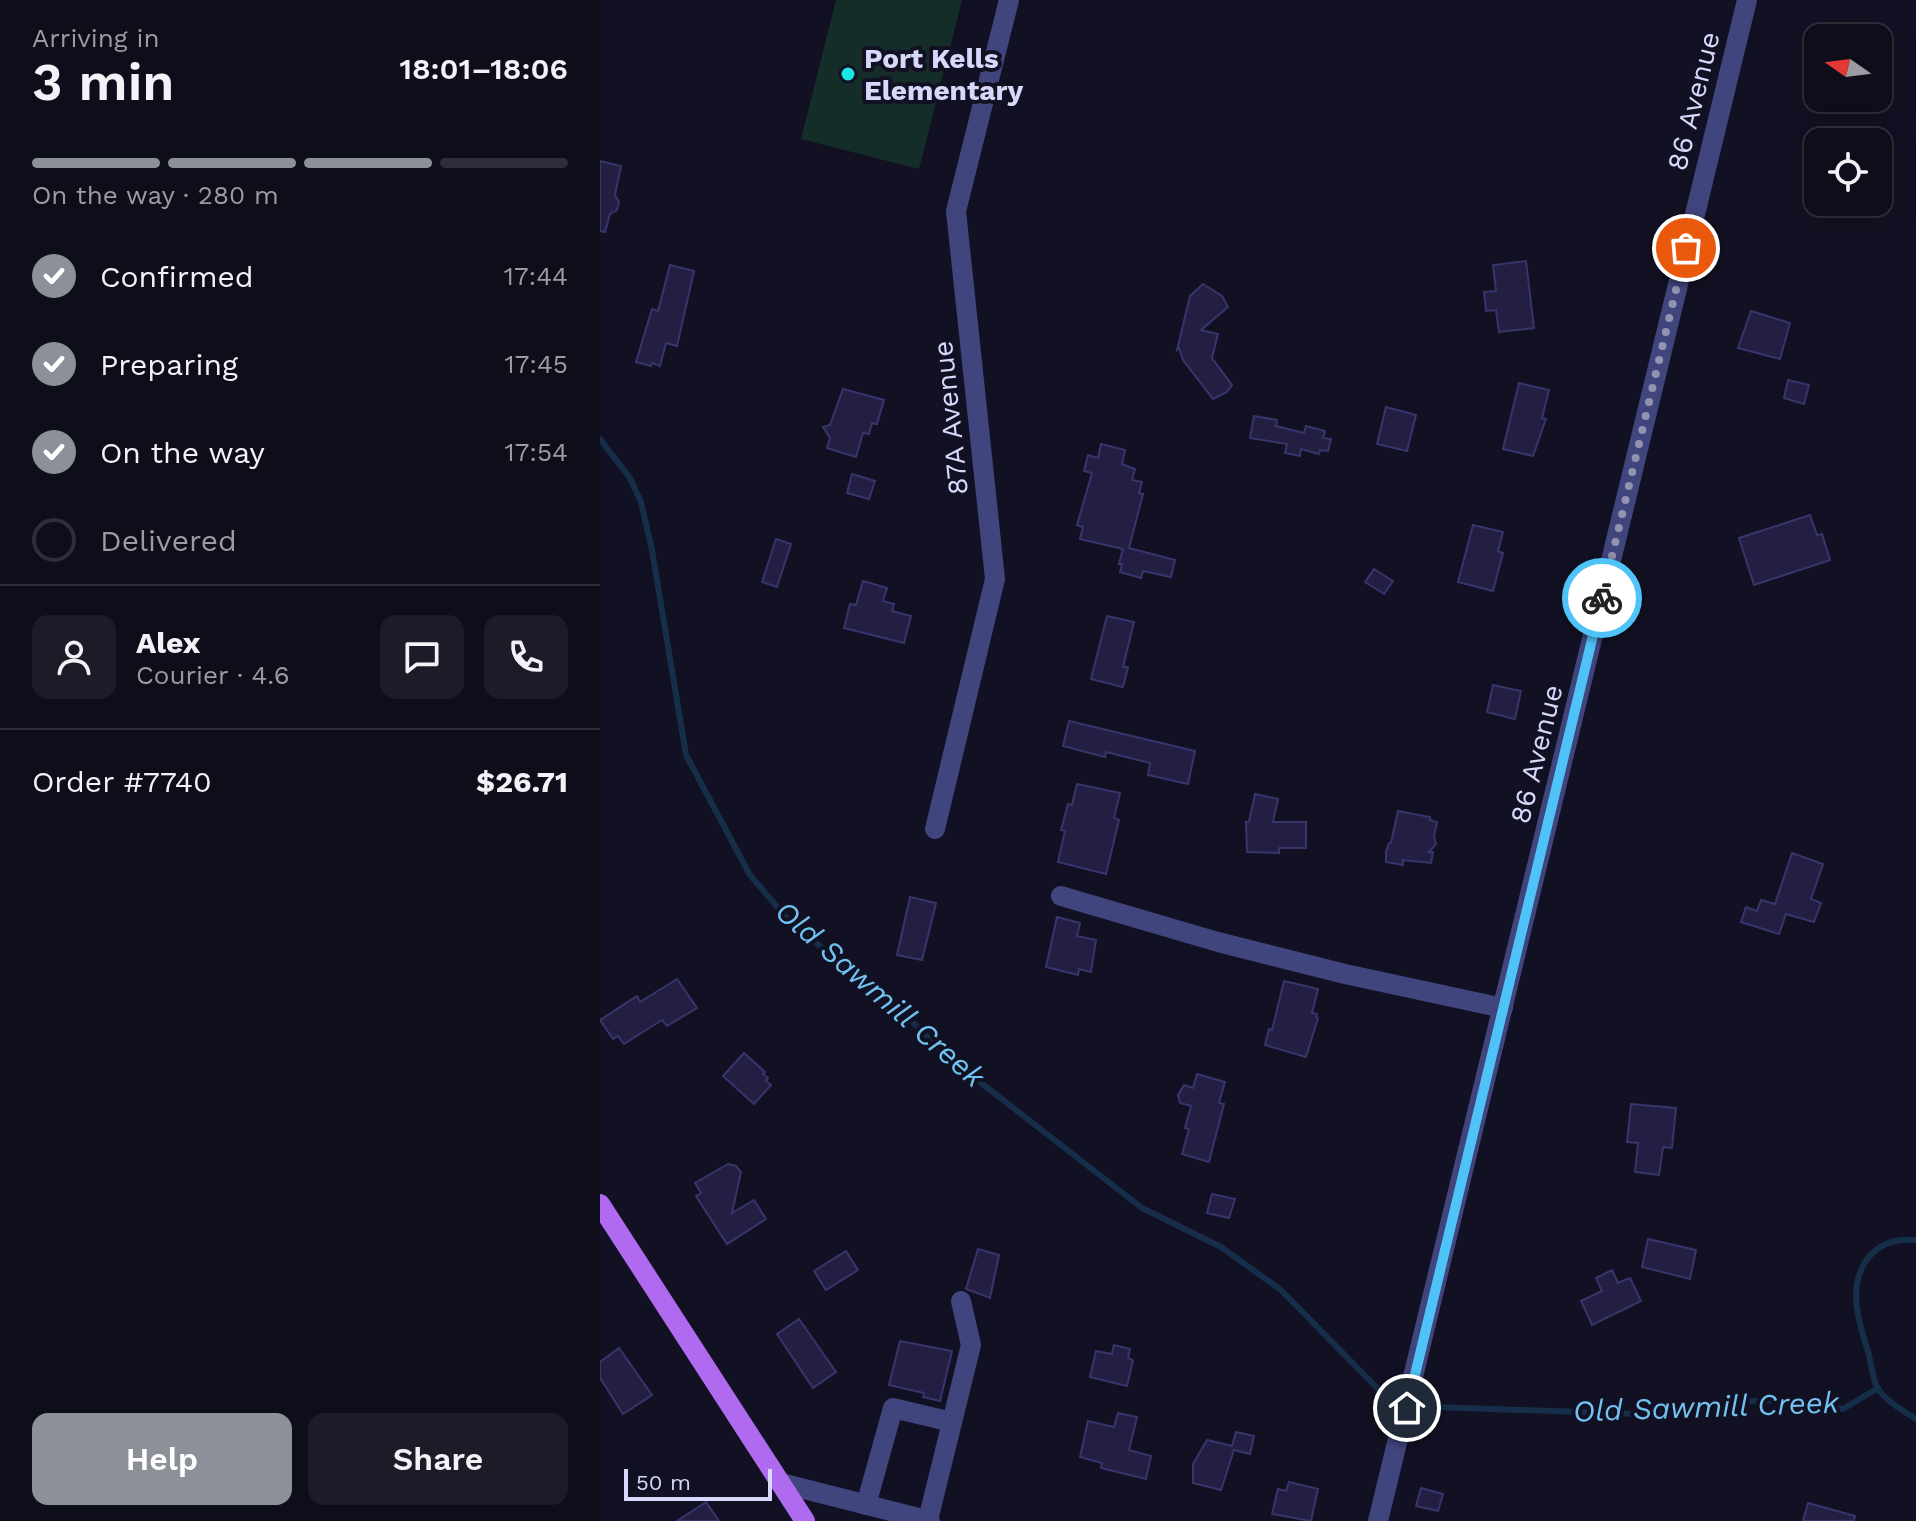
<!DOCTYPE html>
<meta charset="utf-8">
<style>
:root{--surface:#0e0d1a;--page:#1c1b27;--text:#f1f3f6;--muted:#9b9ca2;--line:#2e2d39;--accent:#8c9099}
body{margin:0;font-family:"Work Sans",sans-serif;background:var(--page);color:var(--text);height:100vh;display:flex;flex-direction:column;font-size:30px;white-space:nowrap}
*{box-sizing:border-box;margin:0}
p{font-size:26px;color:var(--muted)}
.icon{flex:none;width:44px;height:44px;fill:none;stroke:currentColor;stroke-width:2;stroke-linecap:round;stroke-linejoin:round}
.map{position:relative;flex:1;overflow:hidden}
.panel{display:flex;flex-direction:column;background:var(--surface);width:600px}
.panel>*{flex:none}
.needle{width:52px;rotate:284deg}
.controls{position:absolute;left:1204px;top:24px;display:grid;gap:16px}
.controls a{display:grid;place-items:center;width:88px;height:88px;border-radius:16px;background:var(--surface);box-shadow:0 8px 32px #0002,0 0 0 2px var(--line);font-size:40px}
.scale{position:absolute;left:24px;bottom:20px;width:148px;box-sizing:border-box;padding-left:8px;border:4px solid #d8d8fb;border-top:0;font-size:22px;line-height:28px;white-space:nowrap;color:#d8d8fb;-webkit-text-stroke:6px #121123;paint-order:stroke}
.pin{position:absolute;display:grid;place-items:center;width:68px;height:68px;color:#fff;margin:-34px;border:4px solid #fff;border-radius:50%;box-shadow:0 2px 8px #0007}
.courier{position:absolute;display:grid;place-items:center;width:80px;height:80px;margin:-40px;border:6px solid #4fc3f7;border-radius:50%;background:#fff;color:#222;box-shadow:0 2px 10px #0007}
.head em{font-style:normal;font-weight:600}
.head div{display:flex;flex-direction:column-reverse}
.head{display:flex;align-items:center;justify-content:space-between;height:136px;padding:0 32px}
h1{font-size:52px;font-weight:600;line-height:60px}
.bar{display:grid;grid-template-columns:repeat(4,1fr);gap:12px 8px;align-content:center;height:96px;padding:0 32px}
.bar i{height:10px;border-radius:6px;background:var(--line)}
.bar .current{background:var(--accent)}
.bar p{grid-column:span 4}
.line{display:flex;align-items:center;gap:20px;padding:0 32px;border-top:2px solid var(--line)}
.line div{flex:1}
.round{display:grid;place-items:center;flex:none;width:84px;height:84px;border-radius:16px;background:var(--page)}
ol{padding:0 32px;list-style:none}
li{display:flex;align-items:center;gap:24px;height:88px}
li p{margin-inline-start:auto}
li .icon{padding:8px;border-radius:50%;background:var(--accent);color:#fff;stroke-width:4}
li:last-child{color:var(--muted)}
li i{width:44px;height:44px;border:4px solid var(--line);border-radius:50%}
.primary-button{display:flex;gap:16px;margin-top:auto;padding:16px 32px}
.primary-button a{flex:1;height:92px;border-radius:16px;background:var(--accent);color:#fff;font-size:32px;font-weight:600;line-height:92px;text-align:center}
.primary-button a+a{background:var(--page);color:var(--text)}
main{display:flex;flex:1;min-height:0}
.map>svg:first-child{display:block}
.green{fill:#152d29}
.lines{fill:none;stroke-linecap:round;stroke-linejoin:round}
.stream{stroke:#162e49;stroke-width:6}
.building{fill:#231f42;stroke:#39346c;stroke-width:2}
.minor{stroke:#41457d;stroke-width:20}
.major{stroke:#b06aef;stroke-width:20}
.done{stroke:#9392af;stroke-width:8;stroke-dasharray:0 14.4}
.route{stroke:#4fc3f7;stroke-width:10}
.poi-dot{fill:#19e6e5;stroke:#121123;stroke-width:3}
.labels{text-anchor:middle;stroke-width:8;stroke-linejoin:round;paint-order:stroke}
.poi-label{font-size:28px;font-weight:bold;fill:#d8d8fb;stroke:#121123;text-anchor:start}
.street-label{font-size:28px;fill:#d8d8fb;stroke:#121123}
.water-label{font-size:30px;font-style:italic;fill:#71c2f0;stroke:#121123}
</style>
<main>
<section class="panel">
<div class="head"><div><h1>3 min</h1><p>Arriving in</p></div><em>18:01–18:06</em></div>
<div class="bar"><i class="current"></i><i class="current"></i><i class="current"></i><i></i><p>On the way · 280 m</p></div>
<ol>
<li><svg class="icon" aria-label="check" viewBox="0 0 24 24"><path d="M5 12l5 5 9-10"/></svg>Confirmed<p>17:44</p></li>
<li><svg class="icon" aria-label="check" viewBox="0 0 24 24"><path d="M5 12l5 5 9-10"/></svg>Preparing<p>17:45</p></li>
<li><svg class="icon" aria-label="check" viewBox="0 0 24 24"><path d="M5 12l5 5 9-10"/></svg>On the way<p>17:54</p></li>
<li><i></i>Delivered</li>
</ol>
<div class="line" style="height:144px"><a class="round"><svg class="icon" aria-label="person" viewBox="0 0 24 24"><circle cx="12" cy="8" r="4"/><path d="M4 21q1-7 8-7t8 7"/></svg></a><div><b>Alex</b><p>Courier · 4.6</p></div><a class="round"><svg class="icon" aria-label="chat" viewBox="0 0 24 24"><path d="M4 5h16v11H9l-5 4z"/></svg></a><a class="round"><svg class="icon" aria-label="phone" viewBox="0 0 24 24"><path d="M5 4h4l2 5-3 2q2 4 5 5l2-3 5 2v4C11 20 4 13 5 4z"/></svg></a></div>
<div class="line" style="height:104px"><div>Order #7740</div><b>$26.71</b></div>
<div class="primary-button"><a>Help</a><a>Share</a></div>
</section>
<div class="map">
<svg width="1316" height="1521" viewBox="0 0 1316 1521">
<rect width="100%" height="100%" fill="#121123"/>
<polygon class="green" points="236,0 362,0 319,169 201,139"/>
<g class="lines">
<g class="stream">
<polyline points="0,439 30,478 41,502 52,550 86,755 150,875 191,923 298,1008 349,1058 542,1208 621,1247 681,1290 782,1393"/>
<path d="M1316,1240C1270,1236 1250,1272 1258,1314C1260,1326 1264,1339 1268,1351C1271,1362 1272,1377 1277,1387C1285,1401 1304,1411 1316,1419"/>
<polyline points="834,1407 1039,1414 1110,1403 1180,1400 1243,1409 1278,1388"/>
</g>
</g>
<g class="building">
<polygon points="0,161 21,166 15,195 19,202 17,210 10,214 5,232 0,231"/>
<polygon points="926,261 934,328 899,332 896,310 886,311 884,292 896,291 893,265"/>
<polygon points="70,265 94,271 77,346 66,343 60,366 52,363 51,366 36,362 52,309 58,311"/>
<polygon points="603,284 622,296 628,307 601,330 618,334 612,358 632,385 627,392 613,399 583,360 579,348 577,350 590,296"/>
<polygon points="1151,311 1190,323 1180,359 1138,348"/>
<polygon points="1188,380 1209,385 1204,404 1184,398"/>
<polygon points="919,383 949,390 942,418 946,419 933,456 903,449"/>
<polygon points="243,389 284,400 277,424 272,423 269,434 263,433 256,457 227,448 230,438 223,427 230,425"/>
<polygon points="786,407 816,415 807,451 777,444"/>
<polygon points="654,416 677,420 676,426 704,433 706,426 725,431 723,438 731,439 728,451 720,450 719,454 701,449 700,456 685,453 687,444 650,438"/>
<polygon points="501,444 525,450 522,464 535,469 532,480 542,482 539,493 543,494 529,548 575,560 571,577 543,571 541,578 520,572 522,564 519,564 523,549 480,539 483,527 477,525 492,473 484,471 488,455 498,458"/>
<polygon points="252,474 275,481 269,499 247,493"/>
<polygon points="1210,515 1217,535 1222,534 1230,560 1154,585 1139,538"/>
<polygon points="873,525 903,532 898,551 903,553 893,591 858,582"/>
<polygon points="176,539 191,544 177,587 162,582"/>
<polygon points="774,569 793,581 784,594 765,582"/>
<polygon points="263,581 287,588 283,601 294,604 292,611 311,616 304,643 244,628 250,604 256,605"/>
<polygon points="507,616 534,622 523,667 528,667 523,687 491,679"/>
<polygon points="893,685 921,691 915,719 887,712"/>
<polygon points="469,721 595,751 588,784 548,775 550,763 506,752 505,757 463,746"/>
<polygon points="477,784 520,793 514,818 519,820 506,874 458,862 465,831 461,830 468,804 472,805"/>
<polygon points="655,794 678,799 673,822 706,822 706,848 679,848 679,853 647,852 646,822 649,822"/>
<polygon points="798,811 830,817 830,820 837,822 834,836 836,844 829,852 833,852 831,863 803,860 803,865 786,862 786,852 789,843 791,843"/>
<polygon points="1192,853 1223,864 1211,899 1221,903 1214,922 1186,914 1179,934 1141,922 1146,907 1157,911 1161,900 1175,904"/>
<polygon points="310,897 336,903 322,960 297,955"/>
<polygon points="457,917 480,923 477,936 496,940 491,972 479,969 478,975 446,967"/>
<polygon points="77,979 97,1008 67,1026 62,1020 24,1044 18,1036 13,1039 0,1020 37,996 40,1002"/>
<polygon points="684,981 718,989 712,1013 717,1014 716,1017 718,1018 706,1057 665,1045 669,1029 672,1030"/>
<polygon points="144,1053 165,1072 163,1074 168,1078 166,1081 171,1085 154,1104 123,1076"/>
<polygon points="597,1074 625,1082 619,1103 624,1104 609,1162 582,1154 589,1129 585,1128 591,1106 580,1103 578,1095 584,1085 593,1088"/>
<polygon points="1031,1104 1076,1108 1072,1148 1063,1147 1059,1175 1035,1172 1038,1143 1027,1142"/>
<polygon points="128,1164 136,1166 141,1172 132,1213 154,1200 166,1219 127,1244 96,1196 101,1193 95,1183"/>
<polygon points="612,1194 635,1199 629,1218 607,1213"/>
<polygon points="1048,1239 1096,1250 1090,1279 1042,1267"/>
<polygon points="378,1249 399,1255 390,1298 366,1289"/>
<polygon points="246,1251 258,1270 226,1290 214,1271"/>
<polygon points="1012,1270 1018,1283 1030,1278 1041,1301 992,1325 981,1301 1002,1291 996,1278"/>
<polygon points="199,1319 236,1372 213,1388 177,1334"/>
<polygon points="300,1341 352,1351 340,1401 323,1397 324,1393 289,1385"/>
<polygon points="514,1345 530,1349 528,1358 533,1360 527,1386 490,1377 496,1351 512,1354"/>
<polygon points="19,1348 52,1395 23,1414 0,1378 0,1362"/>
<polygon points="518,1413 537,1417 529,1450 551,1456 546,1479 501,1468 502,1463 480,1457 488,1421 514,1427"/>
<polygon points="636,1432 654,1436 650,1454 634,1450 621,1490 593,1483 593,1464 607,1440 632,1446"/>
<polygon points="689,1482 718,1489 711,1521 672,1514 678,1489 686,1491"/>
<polygon points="821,1488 843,1494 838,1511 816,1506"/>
<polygon points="106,1502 119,1521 77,1521"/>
<polygon points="1208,1503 1255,1516 1254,1521 1203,1521"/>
</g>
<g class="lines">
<g class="minor">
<polyline points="335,829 395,579 356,211 409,0"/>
<polyline points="461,896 618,942 745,974 903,1008"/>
<polyline points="181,1483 330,1521"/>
<polyline points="266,1505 293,1408 352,1422"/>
<polyline points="328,1520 371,1345 361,1301"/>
<polyline points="778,1521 1147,0"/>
</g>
<polyline class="major" points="0,1204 205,1521"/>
</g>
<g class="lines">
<polyline class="done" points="1002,598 1086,248"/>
<polyline class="route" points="807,1408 1002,598"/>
</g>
<circle class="poi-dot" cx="248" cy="74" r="8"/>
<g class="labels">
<g class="poi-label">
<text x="264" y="68">Port Kells<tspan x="264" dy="32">Elementary</tspan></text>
</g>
<g class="street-label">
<text transform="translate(1093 101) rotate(-76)" y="10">86 Avenue</text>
<text transform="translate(350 418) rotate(-96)" y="10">87A Avenue</text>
<text transform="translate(936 754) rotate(-76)" y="10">86 Avenue</text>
</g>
<g class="water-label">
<text transform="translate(280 994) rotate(41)" y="10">Old Sawmill Creek</text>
<text transform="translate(1106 1407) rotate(-2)" y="10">Old Sawmill Creek</text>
</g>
</g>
</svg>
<div class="controls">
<a><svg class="needle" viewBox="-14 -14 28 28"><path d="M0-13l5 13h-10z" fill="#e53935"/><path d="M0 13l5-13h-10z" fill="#9b9ca2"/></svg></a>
<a><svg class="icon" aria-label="locate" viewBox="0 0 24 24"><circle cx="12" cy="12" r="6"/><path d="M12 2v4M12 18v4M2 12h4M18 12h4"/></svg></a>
</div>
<div class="scale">50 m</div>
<div class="pin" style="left:1086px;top:248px;background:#ea580c"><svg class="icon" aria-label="bag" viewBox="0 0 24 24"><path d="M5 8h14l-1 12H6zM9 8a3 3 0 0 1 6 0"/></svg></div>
<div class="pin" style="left:807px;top:1408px;background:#1f2937"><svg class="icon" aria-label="home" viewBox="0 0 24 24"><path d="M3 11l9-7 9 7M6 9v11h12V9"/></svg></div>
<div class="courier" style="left:1002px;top:598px"><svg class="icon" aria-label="bike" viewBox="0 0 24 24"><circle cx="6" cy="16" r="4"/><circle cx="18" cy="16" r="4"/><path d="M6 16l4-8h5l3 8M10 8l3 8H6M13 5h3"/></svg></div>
</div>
</main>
